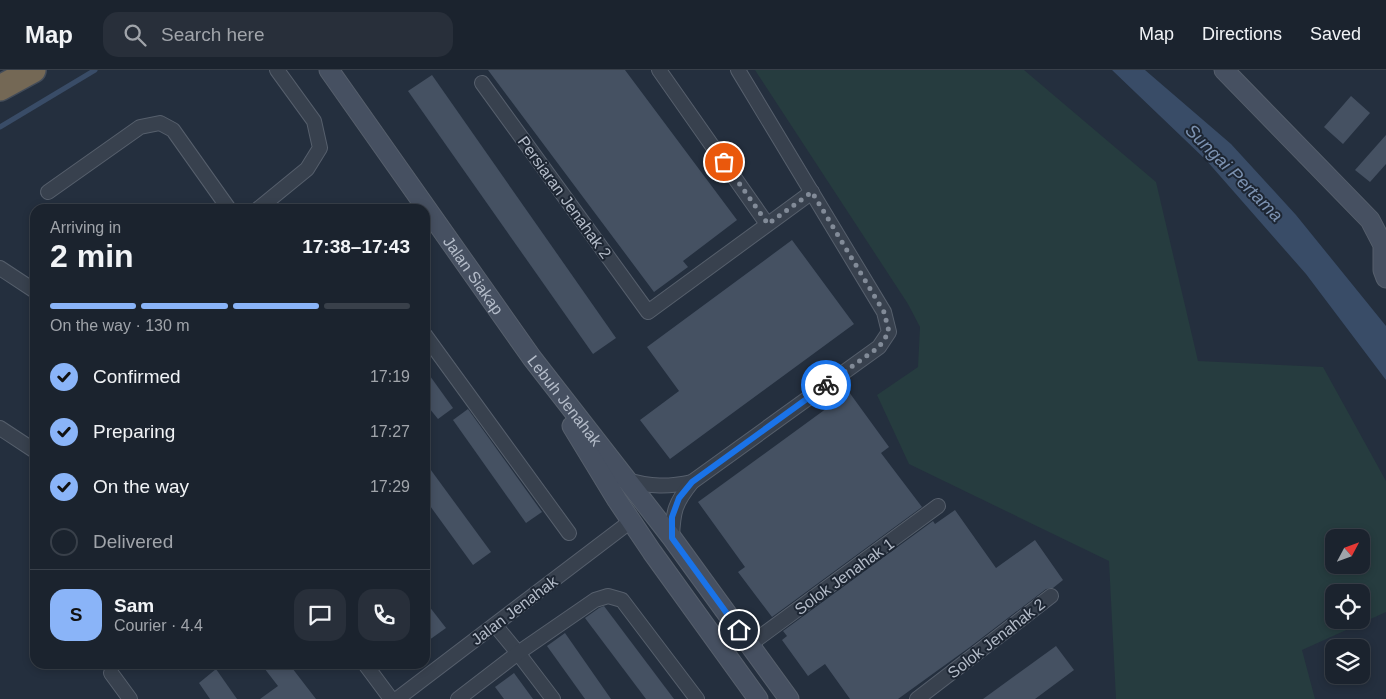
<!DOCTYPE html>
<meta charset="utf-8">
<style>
:root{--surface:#1b232e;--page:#282f3a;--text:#f1f3f6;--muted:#a0a4aa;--line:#39404a;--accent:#8ab4f8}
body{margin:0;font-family:Arial,sans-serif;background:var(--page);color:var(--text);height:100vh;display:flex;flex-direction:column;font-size:19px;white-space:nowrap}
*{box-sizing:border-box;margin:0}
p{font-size:16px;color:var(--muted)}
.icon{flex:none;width:28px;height:28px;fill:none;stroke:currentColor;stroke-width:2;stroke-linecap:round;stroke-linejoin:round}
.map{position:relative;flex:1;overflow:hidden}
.sheet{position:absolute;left:30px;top:134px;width:400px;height:465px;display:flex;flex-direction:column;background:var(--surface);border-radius:15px;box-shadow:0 2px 8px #0003,0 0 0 1px var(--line)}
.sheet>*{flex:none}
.needle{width:32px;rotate:49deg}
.controls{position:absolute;left:1325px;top:459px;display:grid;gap:10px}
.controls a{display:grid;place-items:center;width:45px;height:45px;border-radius:10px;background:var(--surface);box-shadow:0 2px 8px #0003,0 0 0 1px var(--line);font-size:25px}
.pin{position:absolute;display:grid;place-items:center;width:42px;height:42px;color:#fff;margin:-21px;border:2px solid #fff;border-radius:50%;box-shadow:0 1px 5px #0007}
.courier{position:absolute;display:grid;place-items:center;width:50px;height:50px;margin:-25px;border:4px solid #1a73e8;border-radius:50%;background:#fff;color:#222;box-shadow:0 1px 6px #0007}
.head em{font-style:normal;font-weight:700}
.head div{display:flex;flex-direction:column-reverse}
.head{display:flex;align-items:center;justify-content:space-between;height:85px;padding:0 20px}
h1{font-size:32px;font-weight:700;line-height:38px}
.bar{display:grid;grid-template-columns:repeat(4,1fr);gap:8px 5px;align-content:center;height:60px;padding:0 20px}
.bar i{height:6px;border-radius:4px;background:var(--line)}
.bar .on{background:var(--accent)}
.bar p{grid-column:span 4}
.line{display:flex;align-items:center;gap:12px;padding:0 20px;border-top:1px solid var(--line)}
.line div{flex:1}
.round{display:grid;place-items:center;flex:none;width:52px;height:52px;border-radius:15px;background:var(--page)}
ol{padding:0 20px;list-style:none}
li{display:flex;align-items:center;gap:15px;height:55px}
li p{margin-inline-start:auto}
li .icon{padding:5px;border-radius:50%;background:var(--accent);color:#111;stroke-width:4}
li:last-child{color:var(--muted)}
li i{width:28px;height:28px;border:2px solid var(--line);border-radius:50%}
header{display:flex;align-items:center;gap:30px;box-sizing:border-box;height:70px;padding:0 25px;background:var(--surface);border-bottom:1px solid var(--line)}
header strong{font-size:24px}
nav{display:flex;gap:28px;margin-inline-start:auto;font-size:18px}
.search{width:350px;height:45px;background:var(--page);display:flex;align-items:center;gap:12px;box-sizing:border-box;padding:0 18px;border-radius:15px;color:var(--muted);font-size:19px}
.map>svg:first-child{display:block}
.green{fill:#263c3f;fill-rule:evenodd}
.water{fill:#394c67}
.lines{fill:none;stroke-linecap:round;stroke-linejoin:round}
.stream{stroke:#394c67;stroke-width:5}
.building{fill:#455162}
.street-casing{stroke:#565f6c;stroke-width:16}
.secondary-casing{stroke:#565f6c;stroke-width:21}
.highway-casing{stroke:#434c59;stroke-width:28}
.street{stroke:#38414e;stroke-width:14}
.secondary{stroke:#465061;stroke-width:19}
.highway{stroke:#746855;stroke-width:25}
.done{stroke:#828b98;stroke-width:5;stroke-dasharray:0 9}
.route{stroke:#1a73e8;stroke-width:6}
.labels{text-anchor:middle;stroke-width:4;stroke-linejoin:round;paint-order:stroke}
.street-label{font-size:16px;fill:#b4bcc9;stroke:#1d2633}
.water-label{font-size:18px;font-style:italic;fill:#7c92b1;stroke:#1d2633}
</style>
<header>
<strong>Map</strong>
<div class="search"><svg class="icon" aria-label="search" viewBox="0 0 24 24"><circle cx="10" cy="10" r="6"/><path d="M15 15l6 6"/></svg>Search here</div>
<nav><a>Map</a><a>Directions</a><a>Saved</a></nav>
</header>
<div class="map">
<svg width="1386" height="629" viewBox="0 0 1386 629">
<rect width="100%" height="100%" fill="#242f3e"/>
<path class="green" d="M755,0H1024L1156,112L1198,291L1323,297L1386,411V542L1302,580L1315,629H1116L1109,491L909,394L877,325L918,297L920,257L908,234ZM1334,468H1361V495H1334ZM1334,522H1361V550H1334Z"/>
<polygon class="water" points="1112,0 1145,0 1231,74 1296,145 1386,256 1386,310 1306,204 1206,90"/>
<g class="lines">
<polyline class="stream" points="0,57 95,0"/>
</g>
<g class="building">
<polygon points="488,0 625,0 737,150 683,191 688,197 654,222"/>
<polygon points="432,5 616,268 593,284 408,21"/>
<polygon points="1351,26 1370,43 1343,74 1324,57"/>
<polygon points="1386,65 1386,94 1370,112 1355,100"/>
<polygon points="792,170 854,254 670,389 640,350 679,321 647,277"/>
<polygon points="425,299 453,338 438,349 425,333"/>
<polygon points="849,322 889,377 881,383 922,437 772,547 738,502 745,497 698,432"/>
<polygon points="468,339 542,442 526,453 453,350"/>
<polygon points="425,392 491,482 473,495 425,429"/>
<polygon points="955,440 996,498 1035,470 1063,510 1053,518 1046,519 970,577 898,629 850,629 825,594 808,606 782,570 787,566 783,561 933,451 935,454"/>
<polygon points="425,531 446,558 425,573"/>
<polygon points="604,536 674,629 646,629 585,548 599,538"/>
<polygon points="565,563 611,629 585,629 547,576"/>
<polygon points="1056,576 1074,600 1035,629 983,629"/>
<polygon points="261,594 289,594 316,629 260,629 278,616"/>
<polygon points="216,599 237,629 210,629 199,613"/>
<polygon points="514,603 533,629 504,629 495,617"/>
</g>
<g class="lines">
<g class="street-casing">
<g id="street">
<polyline points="659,0 767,154"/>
<polyline points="482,13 648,242 812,122"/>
<polyline points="48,122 140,57 160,53 173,60 229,139"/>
<polyline points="258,139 307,99 320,78 314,51 277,0"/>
<polyline points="0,198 35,221"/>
<polyline points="425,265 569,463"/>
<polyline points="0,358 35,381"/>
<path d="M627,410C650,417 669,417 692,412"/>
<path d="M672,468C673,441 675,433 692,412L879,277L889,262L884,242L738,0"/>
<polyline points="495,555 518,583 553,629"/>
<polyline points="749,575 938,436"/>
<polyline points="365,594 391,629"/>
<polyline points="111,603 130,629"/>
<polyline points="397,629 631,451"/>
<polyline points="458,629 518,583 595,530 608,526 622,530 697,629"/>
<polyline points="917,629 1051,526"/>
</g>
</g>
<g class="secondary-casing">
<g id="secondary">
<path id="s1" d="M329,0L532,288L672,468L789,629"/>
<polyline points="1224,0 1370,150 1383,175 1383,200 1386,208"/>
<polyline points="572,356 617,430 652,482 758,629"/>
</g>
</g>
<g class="highway-casing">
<polyline id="highway" points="0,18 33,0"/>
</g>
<use href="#street" class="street"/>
<use href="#secondary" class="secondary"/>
<use href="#highway" class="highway"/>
</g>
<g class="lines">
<polyline class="done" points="724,92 768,154 812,122 884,242 889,262 879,277 826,315"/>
<polyline class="route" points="739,560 672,468 672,447 679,428 692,412 826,315"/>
</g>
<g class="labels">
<g class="street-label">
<text transform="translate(565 127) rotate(54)" y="6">Persiaran Jenahak 2</text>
<text dy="6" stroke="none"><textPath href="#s1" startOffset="251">Jalan Siakap</textPath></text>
<text dy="6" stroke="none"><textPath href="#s1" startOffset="406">Lebuh Jenahak</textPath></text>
<text transform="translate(844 506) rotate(-36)" y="6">Solok Jenahak 1</text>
<text transform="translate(514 540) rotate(-37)" y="6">Jalan Jenahak</text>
<text transform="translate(996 568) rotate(-38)" y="6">Solok Jenahak 2</text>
</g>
<g class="water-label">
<text transform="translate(1234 103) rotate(45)" y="6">Sungai Pertama</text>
</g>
</g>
</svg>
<div class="controls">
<a><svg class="needle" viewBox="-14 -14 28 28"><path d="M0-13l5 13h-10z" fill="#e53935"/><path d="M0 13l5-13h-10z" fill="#a0a4aa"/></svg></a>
<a><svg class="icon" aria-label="locate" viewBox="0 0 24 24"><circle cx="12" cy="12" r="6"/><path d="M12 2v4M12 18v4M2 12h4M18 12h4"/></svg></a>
<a><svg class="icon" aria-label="layers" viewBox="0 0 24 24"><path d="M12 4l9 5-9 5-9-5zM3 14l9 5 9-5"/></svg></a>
</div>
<div class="pin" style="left:724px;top:92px;background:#ea580c"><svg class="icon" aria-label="bag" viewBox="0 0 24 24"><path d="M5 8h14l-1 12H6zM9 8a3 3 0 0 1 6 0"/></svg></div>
<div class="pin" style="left:739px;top:560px;background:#1f2937"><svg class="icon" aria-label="home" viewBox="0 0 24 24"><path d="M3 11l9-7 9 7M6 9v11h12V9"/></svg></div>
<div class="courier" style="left:826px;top:315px"><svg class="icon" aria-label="bike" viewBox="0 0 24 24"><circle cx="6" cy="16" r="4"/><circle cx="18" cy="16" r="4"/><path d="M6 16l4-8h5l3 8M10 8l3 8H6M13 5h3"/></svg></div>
<section class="sheet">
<div class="head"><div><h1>2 min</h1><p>Arriving in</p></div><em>17:38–17:43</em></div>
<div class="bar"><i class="on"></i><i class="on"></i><i class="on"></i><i></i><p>On the way · 130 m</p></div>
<ol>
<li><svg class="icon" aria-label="check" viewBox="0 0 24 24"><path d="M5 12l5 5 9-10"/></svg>Confirmed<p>17:19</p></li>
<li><svg class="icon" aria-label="check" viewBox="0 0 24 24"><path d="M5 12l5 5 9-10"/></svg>Preparing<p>17:27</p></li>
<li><svg class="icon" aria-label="check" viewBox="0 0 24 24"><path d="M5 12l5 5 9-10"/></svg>On the way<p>17:29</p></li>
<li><i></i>Delivered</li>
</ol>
<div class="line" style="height:90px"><b class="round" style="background:var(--accent);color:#111">S</b><div><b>Sam</b><p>Courier · 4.4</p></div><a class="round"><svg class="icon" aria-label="chat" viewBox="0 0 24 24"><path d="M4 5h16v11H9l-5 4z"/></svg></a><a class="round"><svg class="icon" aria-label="phone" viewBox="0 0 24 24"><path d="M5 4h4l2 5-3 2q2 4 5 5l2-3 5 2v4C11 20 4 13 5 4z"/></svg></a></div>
</section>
</div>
